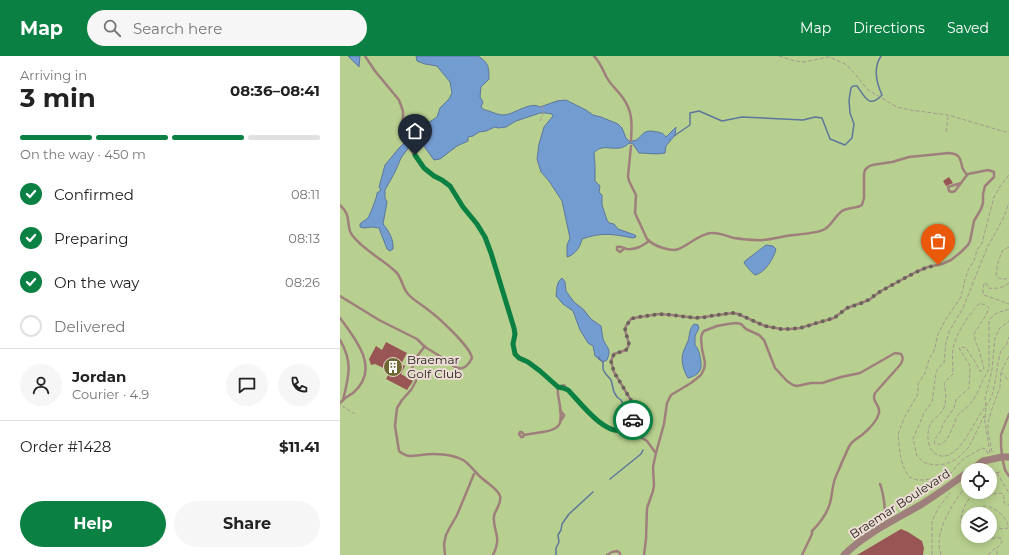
<!DOCTYPE html>
<meta charset="utf-8">
<style>
:root{--surface:#fff;--page:#f6f6f6;--text:#222;--muted:#767676;--line:#e0e0e0;--accent:#0b8043}
body{margin:0;font-family:Montserrat,sans-serif;background:var(--page);color:var(--text);height:100vh;display:flex;flex-direction:column;font-size:15px;white-space:nowrap}
*{box-sizing:border-box;margin:0}
p{font-size:13px;color:var(--muted)}
.icon{flex:none;width:22px;height:22px;fill:none;stroke:currentColor;stroke-width:2;stroke-linecap:round;stroke-linejoin:round}
.map{position:relative;flex:1;overflow:hidden}
.drawer{display:flex;flex-direction:column;background:var(--surface);width:340px}
.drawer>*{flex:none}
.controls{position:absolute;left:621px;top:407px;display:grid;gap:8px}
.controls a{display:grid;place-items:center;width:36px;height:36px;border-radius:50%;background:var(--surface);box-shadow:0 2px 10px #0003;font-size:20px}
.pin{position:absolute;display:grid;place-items:center;width:34px;height:34px;color:#fff;margin:-41px -17px;border-radius:50% 50% 50% 0;rotate:-45deg;box-shadow:0 0 4px #0007}
.pin .icon{rotate:45deg}
.courier{position:absolute;display:grid;place-items:center;width:40px;height:40px;margin:-20px;border:3px solid #0b8043;border-radius:50%;background:#fff;color:#222;box-shadow:0 1px 5px #0007}
.summary em{font-style:normal;font-weight:700}
.summary div{display:flex;flex-direction:column-reverse}
.summary{display:flex;align-items:center;justify-content:space-between;height:68px;padding:0 20px}
h1{font-size:26px;font-weight:700;line-height:30px}
.bar{display:grid;grid-template-columns:repeat(4,1fr);gap:6px 4px;align-content:center;height:48px;padding:0 20px}
.bar i{height:5px;border-radius:3px;background:var(--line)}
.bar .active{background:var(--accent)}
.bar p{grid-column:span 4}
.line{display:flex;align-items:center;gap:10px;padding:0 20px;border-top:1px solid var(--line)}
.line div{flex:1}
.round{display:grid;place-items:center;flex:none;width:42px;height:42px;border-radius:21px;background:var(--page)}
ol{padding:0 20px;list-style:none}
li{display:flex;align-items:center;gap:12px;height:44px}
li p{margin-inline-start:auto}
li .icon{padding:4px;border-radius:50%;background:var(--accent);color:#fff;stroke-width:4}
li:last-child{color:var(--muted)}
li i{width:22px;height:22px;border:2px solid var(--line);border-radius:50%}
.cta{display:flex;gap:8px;margin-top:auto;padding:8px 20px}
.cta a{flex:1;height:46px;border-radius:24px;background:var(--accent);color:#fff;font-size:16px;font-weight:700;line-height:46px;text-align:center}
.cta a+a{background:var(--page);color:var(--text)}
header{display:flex;align-items:center;gap:24px;box-sizing:border-box;height:56px;padding:0 20px;background:var(--accent);color:#fff}
header strong{font-size:19px}
nav{display:flex;gap:22px;margin-inline-start:auto;font-size:14px}
.search{width:280px;height:36px;background:var(--page);display:flex;align-items:center;gap:10px;box-sizing:border-box;padding:0 14px;border-radius:22px;color:var(--muted);font-size:15px}
main{display:flex;flex:1;min-height:0}
.map>svg:first-child{display:block}
.green{fill:#b8d08f;fill-rule:evenodd}
.water{fill:#739cd1;stroke:#5c779b}
.lines{fill:none;stroke-linecap:round;stroke-linejoin:round}
.stream{stroke:#5c779b;stroke-width:1.5}
.building{fill:#995554}
.path{stroke:#a49891;stroke-width:1;stroke-dasharray:4 2;stroke-linecap:butt}
.service{stroke:#9f7f7b;stroke-width:2.5}
.tertiary{stroke:#9f7f7b;stroke-width:7}
.done{stroke:#6b625d;stroke-width:4;stroke-dasharray:0 7.2}
.route{stroke:#0b8043;stroke-width:5}
.labels{text-anchor:middle;stroke-width:4;stroke-linejoin:round;paint-order:stroke}
.poi-label{font-size:12px;fill:#26201d;stroke:#ecddd4;text-anchor:start}
.street-label{font-size:12px;fill:#26201d;stroke:#ecddd4}
</style>
<header>
<strong>Map</strong>
<div class="search"><svg class="icon" aria-label="search" viewBox="0 0 24 24"><circle cx="10" cy="10" r="6"/><path d="M15 15l6 6"/></svg>Search here</div>
<nav><a>Map</a><a>Directions</a><a>Saved</a></nav>
</header>
<main>
<section class="drawer">
<div class="summary"><div><h1>3 min</h1><p>Arriving in</p></div><em>08:36–08:41</em></div>
<div class="bar"><i class="active"></i><i class="active"></i><i class="active"></i><i></i><p>On the way · 450 m</p></div>
<ol>
<li><svg class="icon" aria-label="check" viewBox="0 0 24 24"><path d="M5 12l5 5 9-10"/></svg>Confirmed<p>08:11</p></li>
<li><svg class="icon" aria-label="check" viewBox="0 0 24 24"><path d="M5 12l5 5 9-10"/></svg>Preparing<p>08:13</p></li>
<li><svg class="icon" aria-label="check" viewBox="0 0 24 24"><path d="M5 12l5 5 9-10"/></svg>On the way<p>08:26</p></li>
<li><i></i>Delivered</li>
</ol>
<div class="line" style="height:72px"><a class="round"><svg class="icon" aria-label="person" viewBox="0 0 24 24"><circle cx="12" cy="8" r="4"/><path d="M4 21q1-7 8-7t8 7"/></svg></a><div><b>Jordan</b><p>Courier · 4.9</p></div><a class="round"><svg class="icon" aria-label="chat" viewBox="0 0 24 24"><path d="M4 5h16v11H9l-5 4z"/></svg></a><a class="round"><svg class="icon" aria-label="phone" viewBox="0 0 24 24"><path d="M5 4h4l2 5-3 2q2 4 5 5l2-3 5 2v4C11 20 4 13 5 4z"/></svg></a></div>
<div class="line" style="height:52px"><div>Order #1428</div><b>$11.41</b></div>
<div class="cta"><a>Help</a><a>Share</a></div>
</section>
<div class="map">
<svg width="669" height="499" viewBox="0 0 669 499">
<rect width="100%" height="100%" fill="#ecddd4"/>
<path class="green" d="M0,0H669V499H0ZM628,414H650V436H628ZM628,458H650V480H628Z"/>
<g class="water">
<polygon points="8,0 20,0 19,11"/>
<path d="M76,0H138C149,7 149,11 149,23L141,31L140,41L143,46L141,51C144,54 145,54 149,55C154,57 159,59 164,59C175,58 190,45 200,51L217,45L226,44L246,54L253,59L261,61L278,68L282,72L286,82L289,85C301,87 300,74 311,75C312,75 317,76 318,76C322,77 323,77 326,81L336,71L335,79L326,90L325,97C316,99 308,97 299,97L293,88L289,87C278,99 263,85 254,97L255,108V125L260,130L259,136L262,139V149L267,164L269,167L274,168L278,173L295,179L296,181L293,182C272,178 262,176 242,183C241,190 235,199 227,201V189L230,182L222,145L209,125L201,116L197,103L199,88L204,71L213,60L212,58L206,57H200L176,65L166,71L158,72L155,71L146,75L139,76L133,80L128,81V85L117,90L100,103L94,104L78,82L72,87L61,102L55,116L45,134V142L47,146L43,168C49,175 54,184 53,193L50,195L47,193L39,172L32,171L24,172L20,171V168C22,166 25,164 28,162C30,158 37,142 37,137L41,134L39,131L45,109L59,92L65,86L78,77L85,69L97,61L100,52L109,43L112,37L110,26L97,10L85,8L77,5Z"/>
<path d="M426,189L433,190L436,193C434,202 425,217 415,219C411,216 408,212 404,207L405,205Z"/>
<path d="M222,222L225,226L226,235L234,246L243,253L251,263L261,270C262,274 262,279 263,283C267,293 272,292 267,304L263,306L255,300L253,290L248,287L240,274L233,255L223,248L216,240C217,233 216,227 222,222Z"/>
<path d="M354,268L358,269L359,272L355,280V289C358,292 359,296 360,300C361,307 363,313 357,318C354,320 352,321 348,322C343,314 340,303 344,294C345,291 347,288 348,285C350,278 349,273 354,268Z"/>
</g>
<g class="lines">
<g class="stream">
<path d="M334,80L350,69V57L359,55L382,65L402,61L463,64L475,61L482,62L490,83L505,89L512,82L514,68L510,57L509,44L511,32L513,30H517C525,41 529,53 542,39C536,26 533,12 541,0"/>
<polyline points="259,301 259,303 263,306 263,313 265,317 271,324 274,336 277,341 281,344 283,348"/>
<polyline points="270,423 301,398 303,394"/>
<polyline points="216,499 216,492 219,486 218,479 221,474 222,468 229,458 253,436"/>
</g>
</g>
<g class="building">
<polygon points="609,121 613,127 606,130 603,125"/>
<polygon points="46,286 67,297 61,308 65,310 61,318 73,325 67,334 46,323 50,315 35,308 31,309 29,303 36,290 42,294"/>
<polygon points="561,473 568,476 582,485 584,492 583,499 517,499"/>
</g>
<g class="lines">
<g class="path">
<polyline points="439,0 455,5 464,6 488,1 496,4 505,8 511,13 528,34 557,51 570,54 608,59 669,77"/>
<polyline points="200,65 203,58 202,47"/>
<polyline points="606,76 608,61"/>
<path d="M669,191L663,194L658,206L656,220C660,223 664,225 669,221"/>
<path d="M669,227C663,232 656,233 648,232L647,228L644,227L643,237L644,239L669,248"/>
<path d="M669,253C659,257 653,256 649,266V313C647,317 645,320 643,324C639,332 636,342 629,349C626,353 621,355 618,359C613,367 612,378 605,385C602,389 598,389 594,387L595,383L601,375L603,368L614,352L616,344L629,332L630,312L629,308L619,292L621,291L626,292L634,304L640,315H642L644,312L639,294L635,284L634,278L646,259L649,252L647,250L640,247C629,258 616,277 613,292C612,300 613,310 613,318L604,327C606,335 607,346 603,354C600,359 594,362 591,367C587,373 587,385 590,391C592,396 594,397 598,399C616,407 632,371 639,360C644,352 649,348 652,339C656,326 657,308 661,294L666,290L669,281"/>
<polyline points="661,316 669,325"/>
<polyline points="2,350 15,358"/>
<polyline points="645,362 646,351 645,342 652,314 655,282 659,273 669,265"/>
<polyline points="652,396 648,375 648,367 652,353 660,331 661,316 669,300"/>
<polyline points="650,397 644,360 629,391 617,403 606,408 595,409 585,407 577,400 573,383 584,357 592,346 596,317 598,312 604,307 606,286 609,276 614,267 623,252 647,192 663,163 669,147"/>
<polyline points="648,398 646,393 642,392 622,404 611,417 602,421 584,424 577,424 569,421 563,410 560,398 558,379 564,362 578,338 578,328 584,319 587,311 589,303 594,295 598,278 606,263 621,241 625,224 628,214 634,205 637,194 642,187 654,141 661,129 669,119"/>
<polyline points="657,417 669,437"/>
<polyline points="650,418 660,416"/>
<path d="M634,458C636,455 637,452 640,451C650,446 669,461 668,472L662,473L650,469"/>
<path d="M628,466L624,468L621,467C620,457 628,438 639,436C643,436 648,438 652,438C656,438 659,436 664,438C664,443 662,449 669,449"/>
<path d="M640,480C646,485 653,481 661,482L662,486L657,492V499"/>
<polyline points="592,499 592,465 599,451 610,437"/>
<path d="M601,499C600,495 599,491 599,487C599,468 616,442 628,428"/>
<polyline points="648,499 654,493 657,492"/>
</g>
<g class="service">
<path d="M25,0L35,15L59,44L63,55V61L61,76L64,83L80,108L89,116L110,130L123,151L137,169L145,181L151,197L174,272C175,281 171,290 175,298C178,303 184,304 188,306C198,311 210,324 218,331C217,338 219,343 220,350C222,367 222,373 203,376C196,377 190,378 184,379L182,376H180L179,378L181,381H183L184,379"/>
<path d="M254,0C260,6 263,14 267,22C271,29 278,35 283,42C293,56 292,68 291,85"/>
<path d="M291,90L288,120L289,125L296,139L295,157L307,183C311,187 316,190 323,192C326,193 331,194 335,194C346,192 358,178 371,177C379,176 386,180 394,182C401,183 409,184 416,184C426,185 436,182 446,180C456,178 477,178 485,173C492,169 495,160 502,155C508,151 516,153 522,149L524,142V118L525,114L528,111L532,109L552,106L569,101L609,97C619,98 620,101 622,110C622,113 625,116 627,119"/>
<path d="M0,149C13,161 5,169 12,179C24,195 43,203 56,216C62,222 62,231 68,238C73,244 81,248 87,253C98,261 130,290 132,302C123,320 114,311 103,302"/>
<path d="M285,192L280,196L277,194V191C281,190 283,192 287,193C296,194 302,190 309,185"/>
<polyline points="0,240 39,264 77,283 85,291 103,302 110,303 110,307"/>
<path d="M0,262C16,284 41,313 13,337C10,339 6,341 3,344"/>
<path d="M0,284C13,306 9,320 3,344L0,347"/>
<path d="M85,290L75,303L72,313L76,325L71,334L62,344L57,352L55,370L59,395C68,402 71,400 81,399C94,397 112,398 123,404C131,409 136,418 143,423C147,427 159,434 160,440C162,447 155,454 154,460C153,468 156,474 157,481C158,487 156,493 153,499"/>
<polyline points="228,334 223,331 218,331 224,329 228,334 257,365 271,373 279,375 284,374 302,382 307,385 315,396"/>
<polyline points="220,355 224,359 224,360 221,364"/>
<polyline points="669,358 661,379 661,389 662,401 665,414 669,420"/>
<polyline points="284,374 294,363 296,355 292,346 274,316 271,305 274,298 286,294 288,291 289,288 285,274 286,270 291,263 294,262 319,258 332,259 356,262 393,257 398,258 425,270 441,273 451,273 460,272 494,262 507,252 529,244 541,235 576,216 588,211 602,208 611,204 621,196 628,189 630,185 634,165 641,153 643,147 643,138 645,130 654,121 654,116 648,114 628,118 627,119 615,135 612,136 609,135 608,131 621,127"/>
<path d="M540,428C545,440 544,454 547,467"/>
<polyline points="105,499 104,488 106,479 109,473 117,459 134,418"/>
<polyline points="267,499 272,496 277,495 280,497 280,499"/>
<path d="M304,499L306,483L307,452L313,435L314,429L313,411L316,397L324,368L327,347L331,339L351,327L361,319L364,313L365,307L362,293L361,282L362,278L364,275L377,270L388,268L396,267L401,268L406,273L419,279L424,284L435,312L447,325L453,329L457,330L471,327H482L501,321L520,317L555,297L561,298C564,302 563,305 560,309L535,337C531,346 541,349 539,357C537,365 528,374 522,379C518,382 513,384 510,389C507,394 505,400 502,406C500,412 496,419 494,426C492,433 492,440 490,447C487,458 480,467 472,475V478L462,499"/>
</g>
<g class="tertiary">
<polyline points="631,414 643,405 662,401 669,401"/>
<path d="M504,499C526,477 555,464 582,448C598,438 613,427 628,416"/>
</g>
</g>
<g class="lines">
<polyline class="done" points="293,364 295,359 296,355 292,346 274,316 271,305 274,298 286,294 288,291 289,288 285,274 286,270 291,263 298,261 319,258 332,259 356,262 366,261 376,259 393,257 398,258 425,270 441,273 451,273 460,272 494,262 507,252 525,246 541,235 576,216 588,211 598,209"/>
<path class="route" d="M75,99L84,112L94,120L102,124L110,130L123,151L137,168L145,181L151,197L174,272L175,278L173,288L175,298L179,302L188,306L200,315L218,331L223,332L228,334C239,345 264,379 282,374C286,373 290,368 293,364"/>
</g>
<defs>
<g id="building-disc" transform="scale(1)"><circle r="9.5" fill="#6f6834" stroke="#ecddd4"/><path d="M-4-6H4V6H1V3H-1V6H-4ZM-2.5-4.3h1.7v1.8h-1.7ZM.8-4.3h1.7v1.8H.8ZM-2.5-1h1.7V.8h-1.7ZM.8-1h1.7V.8H.8Z" fill="#fff"/></g>
</defs>
<g fill-rule="evenodd">
<use href="#building-disc" x="53" y="311"/>
</g>
<g class="labels">
<g class="poi-label">
<text x="67" y="308">Braemar<tspan x="67" dy="14">Golf Club</tspan></text>
</g>
<g class="street-label">
<text transform="translate(560 448) rotate(-33)" y="4">Braemar Boulevard</text>
</g>
</g>
</svg>
<div class="controls">
<a><svg class="icon" aria-label="locate" viewBox="0 0 24 24"><circle cx="12" cy="12" r="6"/><path d="M12 2v4M12 18v4M2 12h4M18 12h4"/></svg></a>
<a><svg class="icon" aria-label="layers" viewBox="0 0 24 24"><path d="M12 4l9 5-9 5-9-5zM3 14l9 5 9-5"/></svg></a>
</div>
<div class="pin" style="left:598px;top:209px;background:#ea580c"><svg class="icon" aria-label="bag" viewBox="0 0 24 24"><path d="M5 8h14l-1 12H6zM9 8a3 3 0 0 1 6 0"/></svg></div>
<div class="pin" style="left:75px;top:99px;background:#1f2937"><svg class="icon" aria-label="home" viewBox="0 0 24 24"><path d="M3 11l9-7 9 7M6 9v11h12V9"/></svg></div>
<div class="courier" style="left:293px;top:364px"><svg class="icon" aria-label="car" viewBox="0 0 24 24"><path d="M5 17H2v-5l4-1 3-4h7l3 4 3 1v5h-3M9 17h6M6 11h13"/><circle cx="7" cy="17" r="2"/><circle cx="17" cy="17" r="2"/></svg></div>
</div>
</main>
